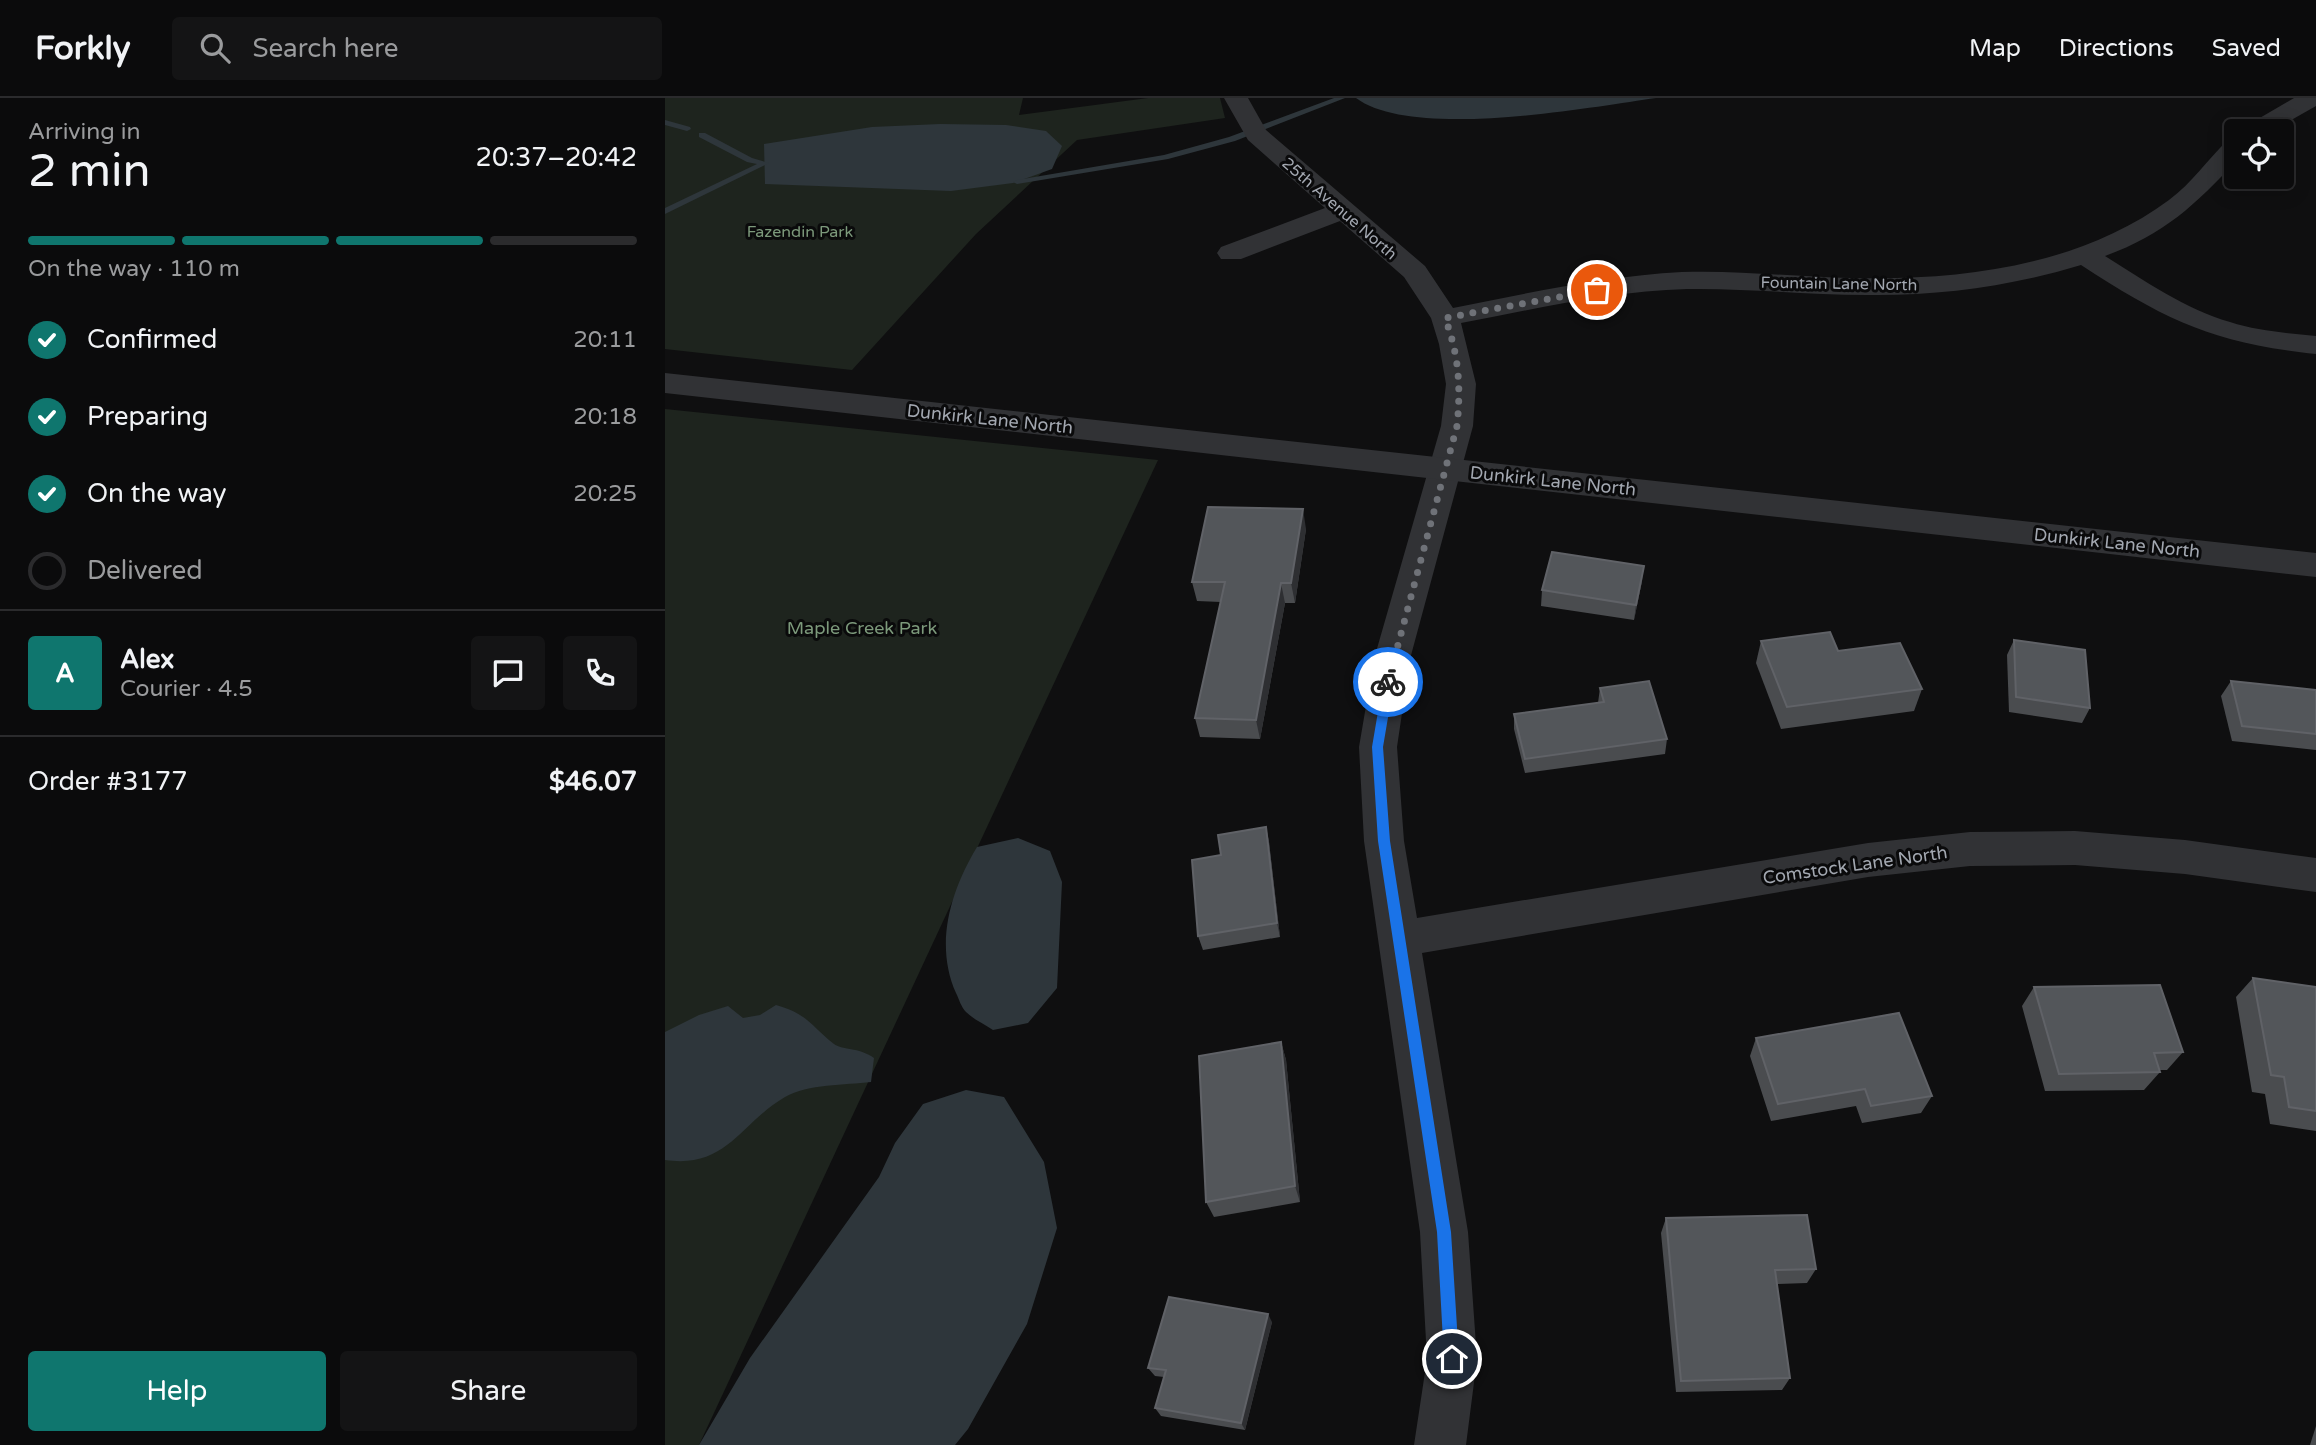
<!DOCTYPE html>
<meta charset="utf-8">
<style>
:root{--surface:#0b0b0c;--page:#141415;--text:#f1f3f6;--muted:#9a9b9d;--line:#2b2b2d;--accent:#0f766e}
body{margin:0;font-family:"Varela Round",sans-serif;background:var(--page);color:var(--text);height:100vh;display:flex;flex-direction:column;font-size:26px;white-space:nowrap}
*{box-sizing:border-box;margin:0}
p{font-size:23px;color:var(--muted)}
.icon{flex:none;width:38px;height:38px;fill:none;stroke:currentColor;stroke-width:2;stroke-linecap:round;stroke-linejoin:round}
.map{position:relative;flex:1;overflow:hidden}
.panel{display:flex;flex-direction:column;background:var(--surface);width:665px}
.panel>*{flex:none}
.tools{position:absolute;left:1559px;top:21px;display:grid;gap:14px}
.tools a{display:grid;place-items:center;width:70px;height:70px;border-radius:7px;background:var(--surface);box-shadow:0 4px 18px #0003,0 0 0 2px var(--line);font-size:35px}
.pin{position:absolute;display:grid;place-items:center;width:60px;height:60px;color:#fff;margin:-30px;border:4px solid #fff;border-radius:50%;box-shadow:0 2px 7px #0007}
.courier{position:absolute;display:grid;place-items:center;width:70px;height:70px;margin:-35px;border:5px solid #1a73e8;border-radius:50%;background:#fff;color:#222;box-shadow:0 2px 9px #0007}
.overview em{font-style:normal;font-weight:600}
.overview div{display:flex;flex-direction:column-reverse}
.overview{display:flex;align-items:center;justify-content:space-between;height:119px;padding:0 28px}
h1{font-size:46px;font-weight:600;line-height:52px}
.bar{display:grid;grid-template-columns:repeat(4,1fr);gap:10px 7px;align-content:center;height:84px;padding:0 28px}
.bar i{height:9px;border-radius:5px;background:var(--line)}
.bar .selected{background:var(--accent)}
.bar p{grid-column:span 4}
.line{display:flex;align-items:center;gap:18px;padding:0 28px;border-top:2px solid var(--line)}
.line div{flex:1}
.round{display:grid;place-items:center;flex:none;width:74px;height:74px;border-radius:7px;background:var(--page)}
ol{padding:0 28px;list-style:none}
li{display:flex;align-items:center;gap:21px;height:77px}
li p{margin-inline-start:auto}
li .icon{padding:7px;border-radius:50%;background:var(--accent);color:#fff;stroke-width:4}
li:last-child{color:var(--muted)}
li i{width:38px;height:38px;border:4px solid var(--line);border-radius:50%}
.cta{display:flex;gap:14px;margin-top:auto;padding:14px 28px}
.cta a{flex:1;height:80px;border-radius:7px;background:var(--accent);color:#fff;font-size:28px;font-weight:600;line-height:80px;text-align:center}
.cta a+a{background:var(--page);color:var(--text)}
header{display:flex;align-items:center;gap:42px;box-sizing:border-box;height:98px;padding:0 35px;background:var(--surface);border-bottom:2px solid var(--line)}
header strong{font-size:33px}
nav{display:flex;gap:38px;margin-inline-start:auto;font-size:24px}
.search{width:490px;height:63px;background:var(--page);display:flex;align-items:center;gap:18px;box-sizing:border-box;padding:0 24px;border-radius:7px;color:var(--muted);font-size:26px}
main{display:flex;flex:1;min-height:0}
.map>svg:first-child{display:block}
.green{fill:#1e241e}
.water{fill:#2e363b}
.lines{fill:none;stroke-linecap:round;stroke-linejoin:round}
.stream{fill:#2e363b;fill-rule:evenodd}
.minor{fill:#313235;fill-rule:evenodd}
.tertiary{fill:#313235;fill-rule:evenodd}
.wall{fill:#4a4c4f}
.shaded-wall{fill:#2e2f32}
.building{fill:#53565a;stroke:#606267;stroke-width:2}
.route{fill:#1a73e8}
.done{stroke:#6f7278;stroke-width:7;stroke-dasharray:0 12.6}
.labels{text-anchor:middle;stroke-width:6;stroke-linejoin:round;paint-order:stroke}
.far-street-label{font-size:16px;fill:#a2a7b0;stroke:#0a0a0b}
.far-park-label{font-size:16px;fill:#7c997b;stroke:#0a0a0b}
.street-label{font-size:18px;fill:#a2a7b0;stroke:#0a0a0b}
.park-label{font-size:18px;fill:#7c997b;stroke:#0a0a0b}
</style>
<header>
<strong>Forkly</strong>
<div class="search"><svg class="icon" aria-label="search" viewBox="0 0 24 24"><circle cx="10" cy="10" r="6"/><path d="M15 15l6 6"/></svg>Search here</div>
<nav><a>Map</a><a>Directions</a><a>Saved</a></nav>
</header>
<main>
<section class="panel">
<div class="overview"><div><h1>2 min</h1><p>Arriving in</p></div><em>20:37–20:42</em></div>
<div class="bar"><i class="selected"></i><i class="selected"></i><i class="selected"></i><i></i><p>On the way · 110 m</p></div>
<ol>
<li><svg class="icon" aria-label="check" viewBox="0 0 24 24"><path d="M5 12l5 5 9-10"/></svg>Confirmed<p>20:11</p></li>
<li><svg class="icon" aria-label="check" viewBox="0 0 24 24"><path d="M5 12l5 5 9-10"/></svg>Preparing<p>20:18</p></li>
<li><svg class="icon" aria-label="check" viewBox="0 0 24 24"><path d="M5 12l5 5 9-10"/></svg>On the way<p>20:25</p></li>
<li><i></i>Delivered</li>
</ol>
<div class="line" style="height:126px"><b class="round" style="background:var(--accent);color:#fff">A</b><div><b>Alex</b><p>Courier · 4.5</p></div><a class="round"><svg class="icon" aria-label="chat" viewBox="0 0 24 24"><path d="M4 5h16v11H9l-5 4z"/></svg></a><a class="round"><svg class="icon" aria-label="phone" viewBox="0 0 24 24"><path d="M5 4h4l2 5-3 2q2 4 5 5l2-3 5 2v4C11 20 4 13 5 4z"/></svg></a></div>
<div class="line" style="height:91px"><div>Order #3177</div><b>$46.07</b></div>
<div class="cta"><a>Help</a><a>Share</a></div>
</section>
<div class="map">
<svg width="1651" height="1347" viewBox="0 0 1651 1347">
<rect width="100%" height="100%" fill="#0f0f10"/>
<g class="green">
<polygon points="0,0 358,0 354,17 483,0 555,0 560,20 412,42 311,136 187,272 0,251"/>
<polygon points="0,311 493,362 34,1347 0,1347"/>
</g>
<g class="water">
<path d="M691,0H991C921,10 747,42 691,0Z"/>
<polygon points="275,26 341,27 381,33 397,48 387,71 348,85 286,93 100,86 99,46 207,29"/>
<path d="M353,740L385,753L397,784L392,890L363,925L328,932C319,926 308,921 301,914C296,909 294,901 291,895C269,846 286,792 312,749Z"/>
<path d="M111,907C143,916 145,927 169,946C176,952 194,949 209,960L206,984C180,987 143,986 120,999C75,1025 62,1071 0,1062V934L34,917L63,908L78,920L95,917Z"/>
<polygon points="301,992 339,999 379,1064 392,1130 362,1226 303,1331 290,1347 34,1347 85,1260 214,1079 230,1045 258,1006"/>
</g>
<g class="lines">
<g class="stream">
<polygon points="669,0 680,0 570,43 503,61 352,86 348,84 352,82 499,57 564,39"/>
<polygon points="0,22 25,29 26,31 22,33 0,27"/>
<polygon points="34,35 40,35 87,60 104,65 0,116 0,110 92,66 82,64 34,39"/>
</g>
<g class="minor">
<path d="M559,0H583L601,32L760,168L788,210C864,195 940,178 1017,174C1074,172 1130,179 1186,180C1295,183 1415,168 1504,102C1527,85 1543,61 1563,42L1572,40V62C1530,107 1500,136 1440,158C1480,183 1520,211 1565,224C1593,233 1622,235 1651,238V256C1548,245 1502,223 1416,167C1347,188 1275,198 1202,197C1142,197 1082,190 1022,191C946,193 871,211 796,225L811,286L808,328L745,561L732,649L739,743L752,820L1203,745L1305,734L1410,733L1520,742L1651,760V794L1520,776L1410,767L1305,768L1203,779L757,855L803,1134L812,1261L801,1347H749L762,1261L755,1134L699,743L694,649L709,561L776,328L781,286L774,246L766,220L739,179L675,123L576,161H556L552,155L556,149L660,110L583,42Z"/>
<polygon points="1629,0 1651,0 1651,8 1607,33 1578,33 1581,28"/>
</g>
<polygon class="tertiary" points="0,275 1651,455 1651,479 0,295"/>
</g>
<g class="wall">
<polygon points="641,431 630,505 620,505 595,641 535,639 530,620 556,504 532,503 527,484"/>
<polygon points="977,483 969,522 876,508 877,492"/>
<polygon points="1349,542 1425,610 1417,625 1344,614 1342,557"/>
<polygon points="1096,543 1173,553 1257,591 1249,613 1116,631 1091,565"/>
<polygon points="1566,583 1651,592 1651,652 1567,643 1556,598"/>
<polygon points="935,590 1002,641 1000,656 860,675 849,631 849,616 933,605"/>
<polygon points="601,729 604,744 615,839 538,852 533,838 556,757"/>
<polygon points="1588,880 1651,889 1651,1033 1605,1026 1600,996 1587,994 1571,899"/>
<polygon points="1369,889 1518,954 1502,972 1494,972 1495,974 1479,992 1380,993 1357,908"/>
<polygon points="1091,940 1267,998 1256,1015 1197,1025 1191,1008 1106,1023 1085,958"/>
<polygon points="616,944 621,962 635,1104 549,1119 541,1104"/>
<polygon points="1001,1120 1151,1171 1142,1185 1112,1186 1125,1280 1117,1292 1011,1294 996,1135"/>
<polygon points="607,1224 580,1332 496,1318 490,1310 499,1279 490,1278 483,1270"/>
<polygon points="1651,1328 1651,1347 1645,1347"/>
</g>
<g class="shaded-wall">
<polygon points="638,411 641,431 630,505 626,485"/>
<polygon points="979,468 977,483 969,522 971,507"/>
<polygon points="616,485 620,505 595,641 591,622"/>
<polygon points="601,729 604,744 615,839 612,825"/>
<polygon points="616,944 621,962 635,1104 630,1088"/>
<polygon points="603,1216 607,1224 580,1332 576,1325"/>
</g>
<g class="building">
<polygon points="543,409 638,411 626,485 616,485 591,622 530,620 560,484 527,484"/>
<polygon points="887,454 979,468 971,507 877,492"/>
<polygon points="1165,534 1173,553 1235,545 1257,591 1122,609 1096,543"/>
<polygon points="1349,542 1420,552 1425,610 1351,599"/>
<polygon points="984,583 1002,641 860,661 849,616 939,604 935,590"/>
<polygon points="1566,583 1651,592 1651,636 1577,628"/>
<polygon points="601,729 612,825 533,838 527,762 556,757 553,737"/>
<polygon points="1588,880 1651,889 1651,1013 1624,1009 1619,979 1606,977"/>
<polygon points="1495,887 1518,954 1489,955 1495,974 1394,976 1369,889"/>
<polygon points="1234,915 1267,998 1206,1008 1200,991 1113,1006 1091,940"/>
<polygon points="616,944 630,1088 541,1104 534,958"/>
<polygon points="1142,1117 1151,1171 1110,1172 1125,1280 1016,1283 1001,1120"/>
<polygon points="504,1199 603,1216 576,1325 490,1310 501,1272 483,1270"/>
</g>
<polygon class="route" points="723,580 729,584 718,649 725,743 786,1134 794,1261 787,1268 779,1261 772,1134 713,743 707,649 718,584"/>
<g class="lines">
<path class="done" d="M723,584L792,328C796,289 794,257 780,220L932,192"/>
</g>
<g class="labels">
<g class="far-street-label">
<text transform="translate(675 110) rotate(41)" y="6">25th Avenue North</text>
<text transform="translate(1174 185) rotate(1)" y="6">Fountain Lane North</text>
</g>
<g class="far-park-label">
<text x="135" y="139">Fazendin Park</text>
</g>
<g class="street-label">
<text transform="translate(325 321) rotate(6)" y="6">Dunkirk Lane North</text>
<text transform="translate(888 383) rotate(6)" y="6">Dunkirk Lane North</text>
<text transform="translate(1452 445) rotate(6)" y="6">Dunkirk Lane North</text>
<text transform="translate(1190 767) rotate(-8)" y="6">Comstock Lane North</text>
</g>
<g class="park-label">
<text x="197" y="536">Maple Creek Park</text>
</g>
</g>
</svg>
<div class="tools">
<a><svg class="icon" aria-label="locate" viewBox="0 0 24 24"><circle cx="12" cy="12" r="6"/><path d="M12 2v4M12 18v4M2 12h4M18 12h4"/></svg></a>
</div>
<div class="pin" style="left:932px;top:192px;background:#ea580c"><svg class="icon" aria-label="bag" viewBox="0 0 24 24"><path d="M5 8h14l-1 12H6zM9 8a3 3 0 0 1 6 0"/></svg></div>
<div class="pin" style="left:787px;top:1261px;background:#1f2937"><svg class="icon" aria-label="home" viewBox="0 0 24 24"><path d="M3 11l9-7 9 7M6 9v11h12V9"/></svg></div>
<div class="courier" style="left:723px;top:584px"><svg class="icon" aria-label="bike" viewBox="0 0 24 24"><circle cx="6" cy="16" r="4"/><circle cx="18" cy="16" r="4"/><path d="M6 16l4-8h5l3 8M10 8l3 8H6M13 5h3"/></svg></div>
</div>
</main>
